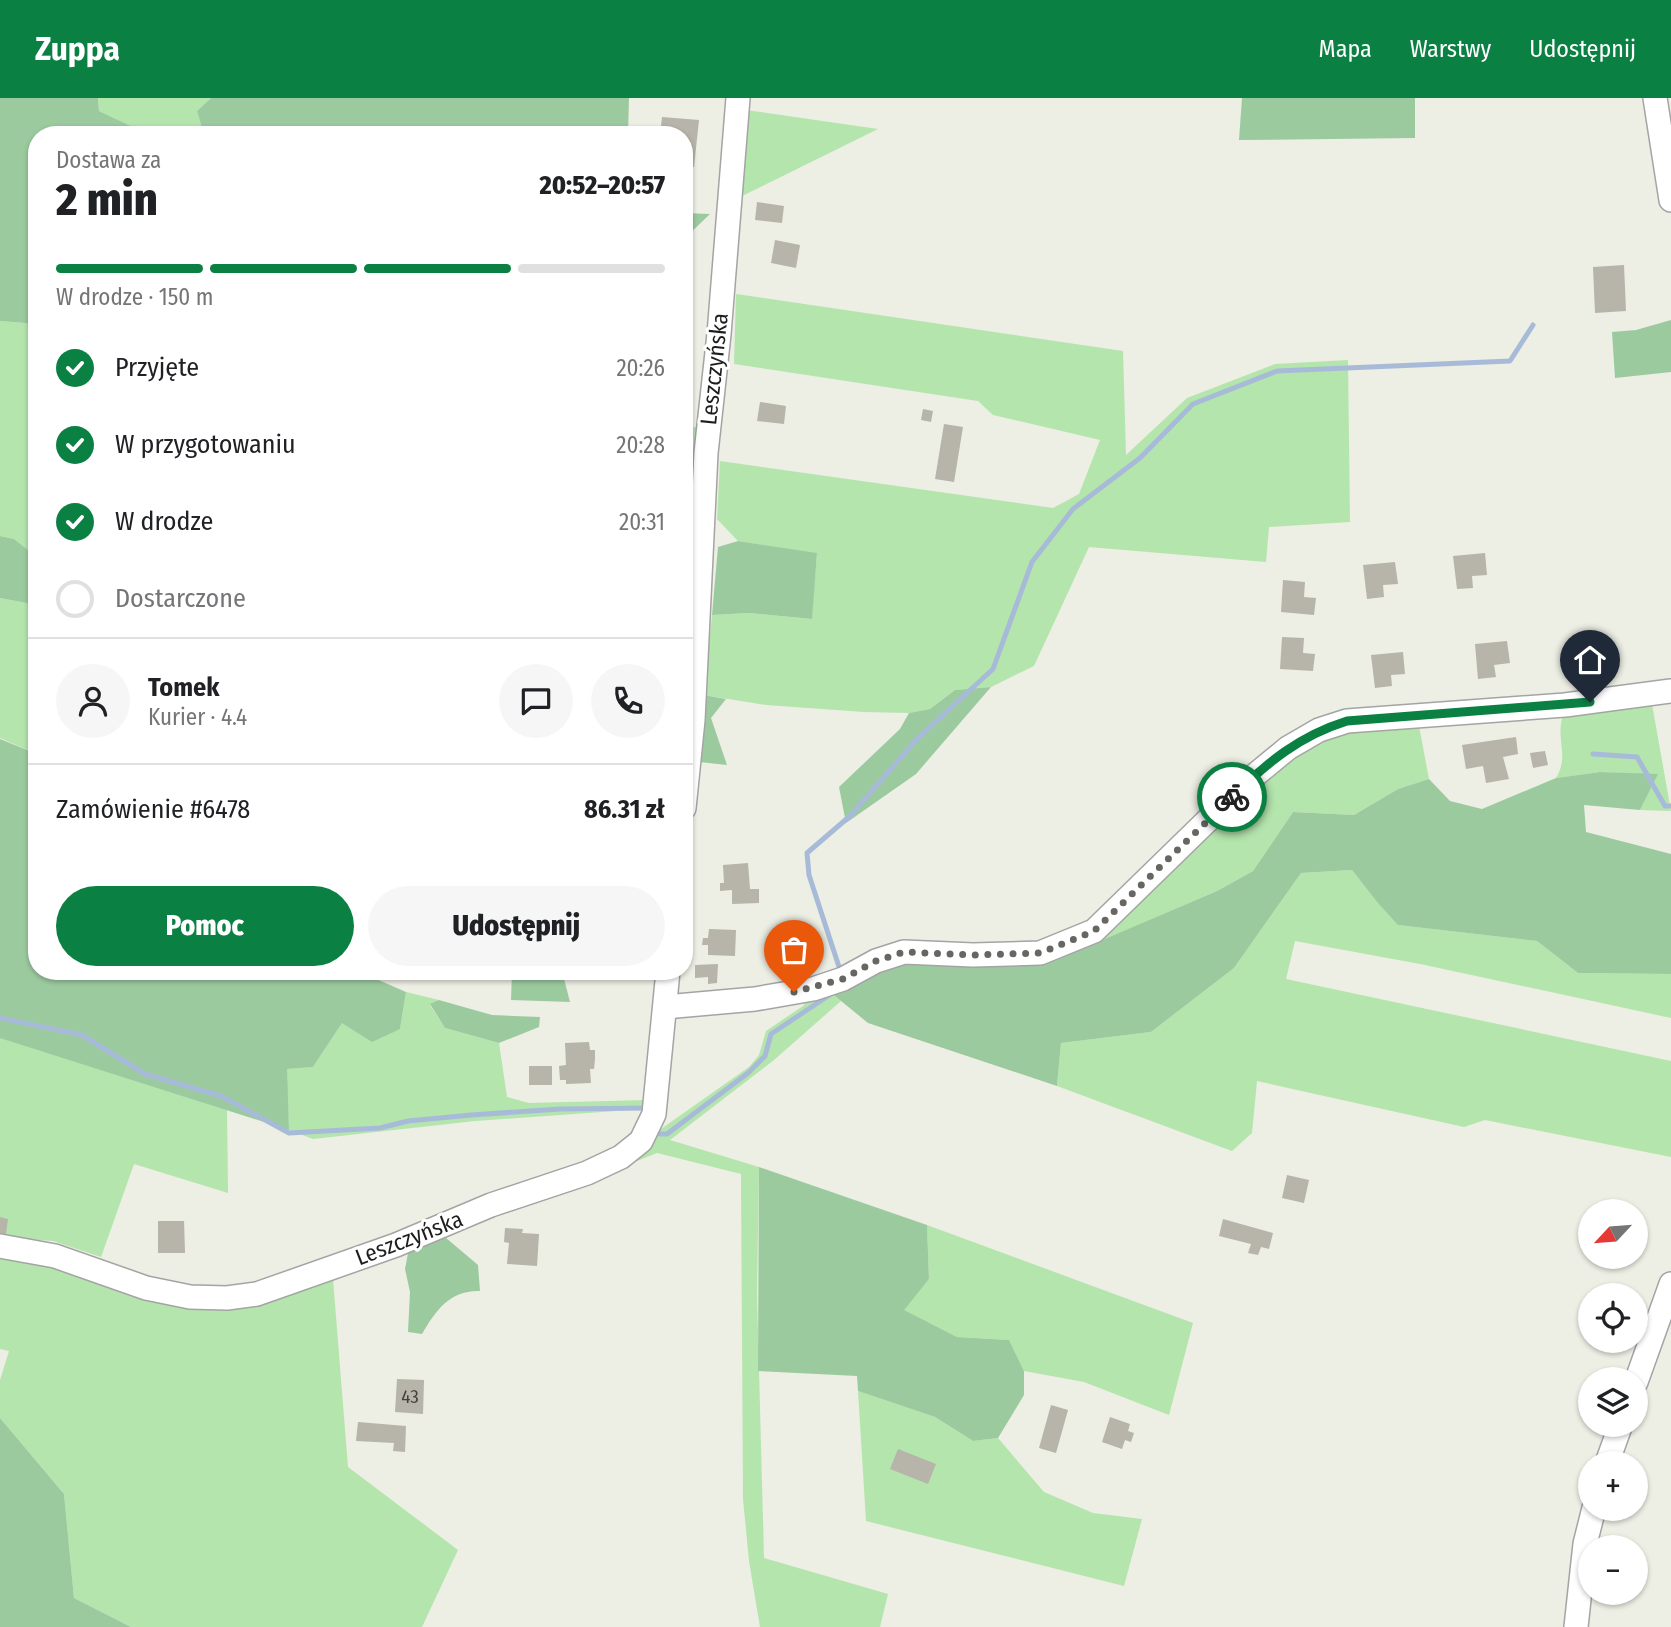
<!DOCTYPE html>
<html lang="pl">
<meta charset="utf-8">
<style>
:root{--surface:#fff;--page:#f6f6f6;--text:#202124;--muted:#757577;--line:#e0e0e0;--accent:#0b8043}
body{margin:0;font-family:"Fira Sans Condensed",sans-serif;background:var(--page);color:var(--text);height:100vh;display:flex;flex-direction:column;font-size:26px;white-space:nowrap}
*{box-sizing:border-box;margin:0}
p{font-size:23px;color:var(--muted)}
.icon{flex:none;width:38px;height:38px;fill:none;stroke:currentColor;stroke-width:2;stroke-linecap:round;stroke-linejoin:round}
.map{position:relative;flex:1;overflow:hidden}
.sheet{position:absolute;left:28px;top:28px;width:665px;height:854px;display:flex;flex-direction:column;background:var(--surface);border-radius:28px;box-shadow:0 2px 5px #0004}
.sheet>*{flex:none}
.needle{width:46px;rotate:244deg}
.buttons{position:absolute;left:1578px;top:1101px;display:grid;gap:14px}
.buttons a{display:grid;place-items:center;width:70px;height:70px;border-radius:50%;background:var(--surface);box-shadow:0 2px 5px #0004;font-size:35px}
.pin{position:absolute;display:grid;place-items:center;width:60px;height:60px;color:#fff;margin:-72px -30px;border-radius:50% 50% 50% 0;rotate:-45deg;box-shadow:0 0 7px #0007}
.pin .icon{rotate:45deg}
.courier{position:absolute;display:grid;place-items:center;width:70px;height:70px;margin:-35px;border:5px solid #0b8043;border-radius:50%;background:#fff;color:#222;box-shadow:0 2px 9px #0007}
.head em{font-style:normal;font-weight:800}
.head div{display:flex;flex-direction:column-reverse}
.head{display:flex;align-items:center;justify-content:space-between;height:119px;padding:0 28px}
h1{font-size:46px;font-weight:800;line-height:52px}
.bar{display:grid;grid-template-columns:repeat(4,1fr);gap:10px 7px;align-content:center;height:84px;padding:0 28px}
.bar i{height:9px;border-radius:5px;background:var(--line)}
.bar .current{background:var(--accent)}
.bar p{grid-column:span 4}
.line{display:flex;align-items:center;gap:18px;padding:0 28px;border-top:2px solid var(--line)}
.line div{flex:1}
.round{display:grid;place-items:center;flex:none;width:74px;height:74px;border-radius:37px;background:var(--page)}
ol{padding:0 28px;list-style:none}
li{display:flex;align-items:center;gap:21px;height:77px}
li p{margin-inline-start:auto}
li .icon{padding:7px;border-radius:50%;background:var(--accent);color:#fff;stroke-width:4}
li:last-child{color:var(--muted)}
li i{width:38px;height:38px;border:4px solid var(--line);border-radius:50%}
.action{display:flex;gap:14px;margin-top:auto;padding:14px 28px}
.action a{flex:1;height:80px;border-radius:42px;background:var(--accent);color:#fff;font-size:28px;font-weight:800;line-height:80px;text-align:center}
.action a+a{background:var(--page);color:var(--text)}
header{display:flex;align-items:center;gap:42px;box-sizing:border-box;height:98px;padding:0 35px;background:var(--accent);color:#fff}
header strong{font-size:33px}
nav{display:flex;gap:38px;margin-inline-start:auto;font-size:24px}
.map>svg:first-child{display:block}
.grass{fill:#b4e5ad}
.forest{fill:#9cca9f}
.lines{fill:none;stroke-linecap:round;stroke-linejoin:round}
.stream{stroke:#a7bbd8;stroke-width:5}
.building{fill:#b7b4aa}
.minor-casing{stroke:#a4a4a4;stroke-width:26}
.minor{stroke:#fff;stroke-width:23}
.done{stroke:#666663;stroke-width:7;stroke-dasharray:0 12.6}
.route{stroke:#0b8043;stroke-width:9}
.labels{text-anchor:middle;stroke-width:6;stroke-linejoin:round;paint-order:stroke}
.number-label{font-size:19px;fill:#444340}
.street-label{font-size:23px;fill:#1d1d1d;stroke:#fff}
</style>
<header>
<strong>Zuppa</strong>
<nav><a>Mapa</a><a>Warstwy</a><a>Udostępnij</a></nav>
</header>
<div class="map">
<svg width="1671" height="1529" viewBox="0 0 1671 1529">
<rect width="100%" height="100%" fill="#edeee4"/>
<g class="grass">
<polygon points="98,0 211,0 197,13 204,37 150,37 99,13"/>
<polygon points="746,12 878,31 740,99"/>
<polygon points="736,196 1123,253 1126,357 1187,300 1275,266 1348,262 1350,424 1269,429 1266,464 1089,449 1034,568 991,589 955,592 930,611 909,615 864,614 766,607 704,597 712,517 749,515 811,521 817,456 738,443 717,421 720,363 1053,410 1079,396 1100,342 993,317 978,303 734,266"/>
<polygon points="0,223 37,226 37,459 14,441 0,438"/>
<polygon points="697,329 688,454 684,454 684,330"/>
<polygon points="0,500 37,507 37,656 0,640"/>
<path d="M1652,606L1671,713L1640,712L1657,677L1600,674L1556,680C1570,657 1555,642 1563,617Z"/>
<polygon points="1419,628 1429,681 1398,691 1354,717 1293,714 1253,773 1217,793 1096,845 1279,667 1325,638 1362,630"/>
<polygon points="1352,772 1377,804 1399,827 1537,843 1578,875 1671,876 1671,920 1420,866 1295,843 1286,881 1671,963 1671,1059 1485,1022 1464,1029 1257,983 1252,1035 1232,1053 1057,988 1061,945 1151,934 1234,870 1301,775"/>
<polygon points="406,894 439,902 430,907 445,930 499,945 507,999 529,1005 646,1002 644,1011 475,1023 313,1041 289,1032 286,971 313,969 342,925 400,931"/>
<polygon points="831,895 841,903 774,962 670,1042 759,1069 757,1196 764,1460 888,1496 880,1529 760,1529 749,1463 743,1401 741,1076 657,1055 622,1069 656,1027 661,1031 749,969 759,957 766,933 803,908 812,896"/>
<polygon points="4,939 227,1012 228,1095 134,1066 101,1159 53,1143 0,1139 0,940"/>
<polygon points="927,1127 1193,1225 1169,1317 1084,1284 1024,1273 1009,1242 957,1239 903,1212 929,1181"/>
<polygon points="0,1155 33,1160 177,1207 333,1181 348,1369 458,1452 422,1529 131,1529 74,1500 64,1396 0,1320 0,1282 9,1253 0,1251"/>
<polygon points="858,1293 935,1319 973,1343 998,1340 1044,1394 1093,1415 1142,1421 1124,1488 866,1423"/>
</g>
<g class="forest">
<polygon points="0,0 98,0 99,13 150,37 37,37 37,226 0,223"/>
<polygon points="211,0 629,0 628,37 204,37 197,13"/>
<polygon points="1242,0 1415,0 1415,40 1239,42"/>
<polygon points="684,115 710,116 684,141"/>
<polygon points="1671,222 1671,274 1615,280 1612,234 1636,232"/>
<polygon points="0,438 14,441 37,459 37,507 0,500"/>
<polygon points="738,443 817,455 812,521 749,515 712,517 718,449"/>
<polygon points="991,589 916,676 846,725 839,689 900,631 909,615 930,611 955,592"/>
<polygon points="704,597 726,601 711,620 727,667 699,664"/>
<polygon points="0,641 37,656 37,873 358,873 406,894 400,931 372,944 342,925 313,969 287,971 289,1032 0,940"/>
<polygon points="1600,674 1658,676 1640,712 1584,707 1586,734 1671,756 1671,876 1578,875 1537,843 1398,827 1377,804 1352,772 1301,775 1234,870 1151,934 1061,945 1057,988 868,925 830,894 902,863 1051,864 1217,793 1253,773 1293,714 1354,717 1398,691 1429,681 1450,703 1482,711 1556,680"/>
<polygon points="512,873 562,873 570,904 511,902"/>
<polygon points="439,902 492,917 540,919 539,929 499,945 445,930 430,906"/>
<polygon points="759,1069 927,1127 929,1181 904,1212 957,1239 1009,1242 1024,1273 1024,1297 998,1340 973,1343 935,1319 858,1293 857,1278 758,1273"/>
<path d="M439,1134L478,1167L480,1193C450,1192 436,1212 422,1236L408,1234L410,1194L405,1171L409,1150Z"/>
<polygon points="0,1320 64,1396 74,1500 131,1529 0,1529"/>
</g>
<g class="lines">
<g class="stream">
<polyline points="1593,656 1637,659 1665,708 1671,708"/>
<polyline points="841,875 809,777 807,755 850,718 917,641 993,571 1032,464 1073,411 1140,360 1193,306 1277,273 1510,263 1533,227"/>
<polyline points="0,920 82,937 145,976 221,998 289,1035 380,1030 408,1023 471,1017 560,1011 648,1010"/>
<polyline points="660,1036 667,1036 748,975 765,958 771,936 831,896"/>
</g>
</g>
<g class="building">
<polygon points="662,19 699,22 694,69 684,68 684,37 660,37"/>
<polygon points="757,104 784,108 782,125 755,122"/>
<polygon points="775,142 800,147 796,170 771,165"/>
<polygon points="1624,167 1626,213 1595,215 1593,169"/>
<polygon points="684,190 691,190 689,215 684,215"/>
<polygon points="760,304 786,308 784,326 757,323"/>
<polygon points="923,311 933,313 931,324 921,322"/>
<polygon points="944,326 963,329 954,384 935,381"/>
<polygon points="1485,455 1487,477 1472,478 1473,490 1457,491 1453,458"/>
<polygon points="1395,464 1398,486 1383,487 1384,499 1367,501 1363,467"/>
<polygon points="1283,482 1305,484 1304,499 1316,500 1314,517 1281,514"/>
<polygon points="1282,539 1304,540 1303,555 1315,556 1313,573 1280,571"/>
<polygon points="1507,543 1510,565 1494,567 1496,579 1478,581 1475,546"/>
<polygon points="1403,554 1405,576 1391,577 1392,588 1375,590 1371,557"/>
<polygon points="1516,639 1518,656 1503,659 1509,681 1486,685 1483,668 1466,671 1462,647"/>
<polygon points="1545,653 1548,667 1533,670 1530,655"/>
<polygon points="748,765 750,791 759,791 759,805 732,806 732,792 720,793 720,785 724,785 723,767"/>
<polygon points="709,831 736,832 735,858 708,857 708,847 702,847 703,840 708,840"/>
<polygon points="718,866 717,885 708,886 708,879 695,880 695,867"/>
<polygon points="589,944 590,952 595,952 595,961 594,971 590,971 591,985 566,986 566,982 560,982 559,968 566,967 565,945"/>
<rect x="529" y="968" width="23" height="19"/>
<polygon points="1287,1077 1309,1082 1304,1105 1282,1100"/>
<polygon points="0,1119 8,1121 6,1136 0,1135"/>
<polygon points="1223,1121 1273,1135 1269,1151 1261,1149 1258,1157 1248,1155 1251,1146 1219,1138"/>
<polygon points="158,1123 184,1123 185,1155 158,1155"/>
<polygon points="505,1130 523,1131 522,1135 539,1136 537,1168 507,1166 509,1145 504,1144"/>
<polygon points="397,1281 424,1282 423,1316 395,1314"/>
<polygon points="1051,1307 1068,1312 1056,1355 1039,1350"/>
<polygon points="1110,1319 1130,1326 1128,1333 1134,1335 1131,1344 1125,1342 1122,1351 1102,1344"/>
<polygon points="358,1324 406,1328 405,1354 393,1353 394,1345 356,1343"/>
<polygon points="898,1351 936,1366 928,1386 890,1371"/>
</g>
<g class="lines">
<g class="minor-casing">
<g id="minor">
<polyline points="1655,0 1671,102"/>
<polyline points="684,710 693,622 706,355 719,236 738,0"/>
<polyline points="665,909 755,901 813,891 843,881 876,863 904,854 973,857 1040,855 1094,833 1249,682 1288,650 1319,632 1347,623 1565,607 1671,593"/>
<polyline points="0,1148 55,1158 146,1190 190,1199 227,1200 257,1196 396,1147 491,1107 587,1075 621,1059 641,1043 654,1016 668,873"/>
<polyline points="1636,1284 1671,1186"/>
<polyline points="1607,1365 1621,1326"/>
<polyline points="1576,1529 1585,1446 1594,1410"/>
</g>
</g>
<use href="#minor" class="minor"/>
</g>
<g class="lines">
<polyline class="done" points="794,894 843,881 876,863 904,854 973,857 1040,855 1094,833 1232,699"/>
<path class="route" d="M1232,699C1268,664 1299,638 1347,623L1590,604"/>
</g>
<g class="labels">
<g class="number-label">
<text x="410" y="1305">43</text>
</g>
<g class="street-label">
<text transform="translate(714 271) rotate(-84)" y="8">Leszczyńska</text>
<text transform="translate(409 1140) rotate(-21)" y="8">Leszczyńska</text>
</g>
</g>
</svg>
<div class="buttons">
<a><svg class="needle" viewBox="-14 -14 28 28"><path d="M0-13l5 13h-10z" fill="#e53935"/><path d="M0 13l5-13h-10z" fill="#757577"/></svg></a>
<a><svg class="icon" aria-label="locate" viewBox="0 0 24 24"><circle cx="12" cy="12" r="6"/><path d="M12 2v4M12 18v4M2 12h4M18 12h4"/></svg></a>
<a><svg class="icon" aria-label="layers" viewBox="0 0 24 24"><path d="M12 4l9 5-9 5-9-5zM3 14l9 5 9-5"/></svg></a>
<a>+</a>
<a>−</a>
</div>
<div class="pin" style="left:794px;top:894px;background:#ea580c"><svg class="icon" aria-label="bag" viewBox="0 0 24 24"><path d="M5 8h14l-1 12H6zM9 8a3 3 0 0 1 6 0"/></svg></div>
<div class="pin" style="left:1590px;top:604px;background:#1f2937"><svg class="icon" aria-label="home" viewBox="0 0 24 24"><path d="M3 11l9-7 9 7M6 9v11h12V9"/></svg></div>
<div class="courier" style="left:1232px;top:699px"><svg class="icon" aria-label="bike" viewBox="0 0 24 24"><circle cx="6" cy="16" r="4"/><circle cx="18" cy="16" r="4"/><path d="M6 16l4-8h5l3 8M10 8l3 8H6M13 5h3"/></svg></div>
<section class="sheet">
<div class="head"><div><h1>2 min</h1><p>Dostawa za</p></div><em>20:52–20:57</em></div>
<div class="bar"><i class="current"></i><i class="current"></i><i class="current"></i><i></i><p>W drodze · 150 m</p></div>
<ol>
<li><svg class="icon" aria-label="check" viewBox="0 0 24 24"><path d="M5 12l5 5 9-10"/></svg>Przyjęte<p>20:26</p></li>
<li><svg class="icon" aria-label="check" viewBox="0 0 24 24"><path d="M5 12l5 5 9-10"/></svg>W przygotowaniu<p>20:28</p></li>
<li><svg class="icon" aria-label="check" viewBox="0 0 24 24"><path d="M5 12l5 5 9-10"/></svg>W drodze<p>20:31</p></li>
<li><i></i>Dostarczone</li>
</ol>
<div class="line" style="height:126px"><a class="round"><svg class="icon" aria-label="person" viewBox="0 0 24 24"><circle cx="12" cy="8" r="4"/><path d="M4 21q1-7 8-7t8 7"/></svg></a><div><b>Tomek</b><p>Kurier · 4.4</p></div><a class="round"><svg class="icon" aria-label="chat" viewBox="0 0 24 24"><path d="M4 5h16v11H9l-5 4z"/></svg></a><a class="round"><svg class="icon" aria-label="phone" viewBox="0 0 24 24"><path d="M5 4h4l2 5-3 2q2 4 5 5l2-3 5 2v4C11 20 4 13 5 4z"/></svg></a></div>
<div class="line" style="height:91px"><div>Zamówienie #6478</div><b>86.31 zł</b></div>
<div class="action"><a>Pomoc</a><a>Udostępnij</a></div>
</section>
</div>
